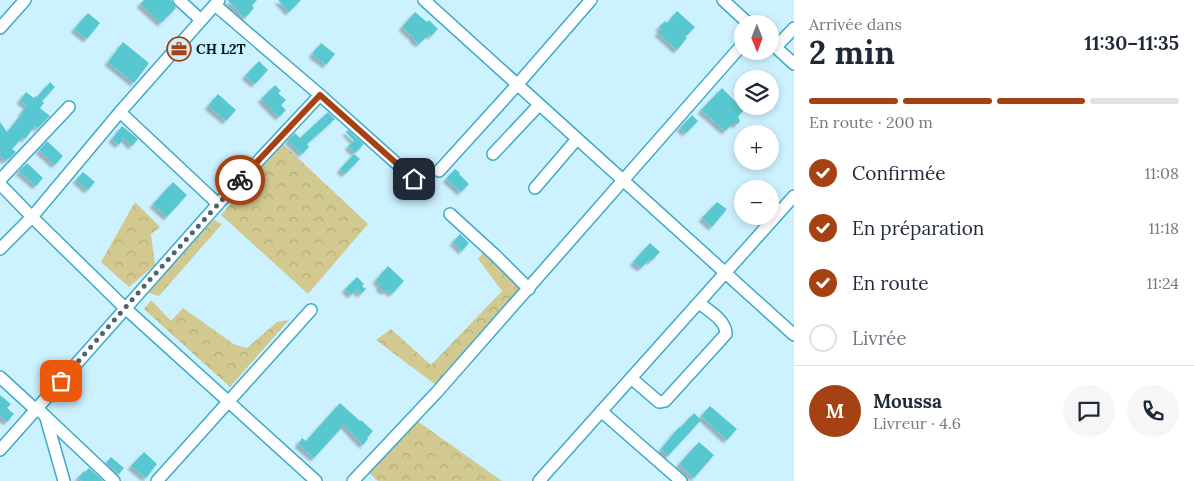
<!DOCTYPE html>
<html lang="fr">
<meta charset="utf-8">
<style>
:root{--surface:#fff;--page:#f6f6f7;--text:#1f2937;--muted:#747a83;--line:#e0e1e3;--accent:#a64113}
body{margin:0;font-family:Lora,serif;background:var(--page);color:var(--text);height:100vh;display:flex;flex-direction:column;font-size:19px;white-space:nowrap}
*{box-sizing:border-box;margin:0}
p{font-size:16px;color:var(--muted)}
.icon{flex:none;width:28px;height:28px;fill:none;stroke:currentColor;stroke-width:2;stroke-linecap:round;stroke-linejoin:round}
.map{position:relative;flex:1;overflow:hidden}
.drawer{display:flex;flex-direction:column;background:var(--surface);width:400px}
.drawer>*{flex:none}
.needle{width:32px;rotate:179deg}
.controls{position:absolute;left:734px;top:15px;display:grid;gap:10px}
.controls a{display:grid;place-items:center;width:45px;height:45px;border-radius:50%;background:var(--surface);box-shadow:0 2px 8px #0003;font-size:25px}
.pin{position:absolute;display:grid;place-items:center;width:42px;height:42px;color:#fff;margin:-21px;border-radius:10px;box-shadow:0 2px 8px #0006}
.courier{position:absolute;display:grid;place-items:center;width:50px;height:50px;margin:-25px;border:4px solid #a64113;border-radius:50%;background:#fff;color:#222;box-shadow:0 1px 6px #0007}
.head em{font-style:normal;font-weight:700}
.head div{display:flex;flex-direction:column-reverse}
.head{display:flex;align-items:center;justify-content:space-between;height:85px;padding:0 15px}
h1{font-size:32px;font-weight:700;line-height:38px}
.bar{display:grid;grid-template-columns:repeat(4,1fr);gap:8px 5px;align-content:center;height:60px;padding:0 15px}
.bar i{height:6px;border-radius:4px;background:var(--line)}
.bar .on{background:var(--accent)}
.bar p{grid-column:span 4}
.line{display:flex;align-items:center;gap:12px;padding:0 15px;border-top:1px solid var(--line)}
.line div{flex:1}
.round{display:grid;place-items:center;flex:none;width:52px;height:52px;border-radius:26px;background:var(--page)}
ol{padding:0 15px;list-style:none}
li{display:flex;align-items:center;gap:15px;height:55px}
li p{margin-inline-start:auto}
li .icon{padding:5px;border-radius:50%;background:var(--accent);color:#fff;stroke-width:4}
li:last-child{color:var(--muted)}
li i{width:28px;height:28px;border:2px solid var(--line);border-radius:50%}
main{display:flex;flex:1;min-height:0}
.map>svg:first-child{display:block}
.forest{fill:url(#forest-crowns)}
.building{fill:#59c8d0;filter:url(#shadow)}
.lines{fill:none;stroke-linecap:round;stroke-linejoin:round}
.minor-casing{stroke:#3ea9c8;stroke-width:14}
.minor{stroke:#fff;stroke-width:11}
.done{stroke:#4a656e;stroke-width:5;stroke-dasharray:0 9}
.route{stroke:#a64113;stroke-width:6}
.labels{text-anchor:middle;stroke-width:4;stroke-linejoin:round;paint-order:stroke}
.poi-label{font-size:14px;font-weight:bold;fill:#031920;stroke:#cdf2ff;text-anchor:start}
</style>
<main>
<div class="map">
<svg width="794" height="481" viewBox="0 0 794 481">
<defs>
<pattern id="forest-crowns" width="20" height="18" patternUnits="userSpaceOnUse" patternTransform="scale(1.25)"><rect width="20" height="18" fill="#d1c98f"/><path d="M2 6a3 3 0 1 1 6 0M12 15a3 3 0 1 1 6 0" fill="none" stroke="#b2ac7b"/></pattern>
<filter id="shadow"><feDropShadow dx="-3.5" dy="3.5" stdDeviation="1" flood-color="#0004"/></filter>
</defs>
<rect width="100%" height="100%" fill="#cdf2ff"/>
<g class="forest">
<polygon points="283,144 368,224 308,294 221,215"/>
<polygon points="135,202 160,227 151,234 155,265 129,287 101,262"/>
<polygon points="214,220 222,224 159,296 146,292"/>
<polygon points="485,250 521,289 436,385 376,340 391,329 431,365 502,291 478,259"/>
<polygon points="151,300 171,321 183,308 235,345 247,348 277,322 289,320 230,387 144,309"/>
<polygon points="413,418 502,481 378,481 365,469"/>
</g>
<g class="building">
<polygon points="144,0 171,0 176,8 161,23 140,4"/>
<polygon points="227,0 257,0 252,6 254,8 245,18 238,12 239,11"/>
<polygon points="278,0 301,0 289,12"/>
<polygon points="677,11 695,27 685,37 687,38 677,50 658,33 661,29 659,27 665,21 667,23"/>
<polygon points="415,12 427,22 429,20 438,29 431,36 429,34 419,44 413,39 414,38 402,27"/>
<polygon points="88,13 100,23 87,39 74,29"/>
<polygon points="123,42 149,63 134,83 108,62"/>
<polygon points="321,43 335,54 326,65 312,54"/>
<polygon points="259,61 268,70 255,84 245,76"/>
<polygon points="50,82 55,87 42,101 44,103 40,108 50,116 38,128 35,126 25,139 23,137 12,149 16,152 9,159 8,158 6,161 0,156 0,122 7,132 22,114 21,113 27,106 20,100 26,92 34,98 36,96 37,97"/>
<polygon points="275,85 281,91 278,93 286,100 281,105 286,110 279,117 261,99"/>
<polygon points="722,88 736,102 737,101 745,109 738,116 740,121 738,124 732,124 725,131 701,110"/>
<polygon points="218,94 236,110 226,121 208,106"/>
<polygon points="328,112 335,119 307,144 309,147 302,154 288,140 295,133 300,138"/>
<polygon points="692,115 698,121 686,133 680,128"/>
<polygon points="122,126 138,139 132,146 124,138 119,145 112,139"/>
<polygon points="348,130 364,144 355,153 348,146 354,141 346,132"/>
<polygon points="47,141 63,156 55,165 39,150"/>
<polygon points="354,154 360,159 345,174 340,169"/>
<polygon points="27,163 43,178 36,186 19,171"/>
<polygon points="455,169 460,173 459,174 469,184 461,192 446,179"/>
<polygon points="83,172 95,182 88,190 76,180"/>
<polygon points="173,182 187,195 167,217 153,204"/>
<polygon points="717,202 727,209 712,227 702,218"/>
<polygon points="460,234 469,243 462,251 453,242"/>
<polygon points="650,243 660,252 651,261 649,260 641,268 633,262"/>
<polygon points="388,266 404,281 392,294 388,290 385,291 382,290 380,288 380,284 376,280"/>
<polygon points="357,277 364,284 362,286 366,289 361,294 356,290 351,295 345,289"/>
<polygon points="0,395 11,404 7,408 14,414 7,422 0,416"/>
<polygon points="340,403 360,421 361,420 373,431 367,438 368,439 363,445 344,425 314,458 298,444 302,438 306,441"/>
<polygon points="710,406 737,429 727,440 701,416"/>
<polygon points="694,413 701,420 668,456 661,449 679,427 680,428"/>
<polygon points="699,442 714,455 694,478 679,464"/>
<polygon points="144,452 157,464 146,478 131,466"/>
<polygon points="111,457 124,468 119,474 106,463"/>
<polygon points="89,468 101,479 103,481 82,481 78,478 84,471 85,472"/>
</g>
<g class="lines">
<g class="minor-casing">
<g id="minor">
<polyline points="179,0 201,20"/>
<polyline points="424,0 794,335"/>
<polyline points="723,0 749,24"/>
<polyline points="215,5 320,95 414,179"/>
<polyline points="0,28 25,0"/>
<polyline points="770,42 794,64"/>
<polyline points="776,47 794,28"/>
<polyline points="120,112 218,204"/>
<polyline points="493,154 539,105"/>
<polyline points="439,171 517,85 591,0"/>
<polyline points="0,180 69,107"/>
<polyline points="0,184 32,217 125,308 316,481"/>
<polyline points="535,188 577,139"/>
<polyline points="450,214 496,256 529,289"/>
<polyline points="0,249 32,217 120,112 219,0"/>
<polyline points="0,377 36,410 41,412 114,481"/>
<path d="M631,378L659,402L665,401L726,334C726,320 709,311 699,303"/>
<polyline points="601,411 681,481"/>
<polyline points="46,418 64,481"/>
<polyline points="0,450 218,204 320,95"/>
<polyline points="157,481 311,310"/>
<polyline points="353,481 437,392 742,45"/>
<polyline points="539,481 794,196"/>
</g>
</g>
<use href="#minor" class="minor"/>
</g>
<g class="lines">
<polyline class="done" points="61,381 138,293 240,180"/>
<polyline class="route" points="240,180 320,95 414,179"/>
</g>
<defs>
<g id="office-ring" transform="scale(1.25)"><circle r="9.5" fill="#cdf2ff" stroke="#a64113" stroke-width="1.5"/><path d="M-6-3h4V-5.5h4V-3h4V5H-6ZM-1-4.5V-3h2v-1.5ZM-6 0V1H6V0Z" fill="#a64113"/></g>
</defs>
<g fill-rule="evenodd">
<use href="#office-ring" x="179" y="49"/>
</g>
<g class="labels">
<g class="poi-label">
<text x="196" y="54">CH L2T</text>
</g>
</g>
</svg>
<div class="controls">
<a><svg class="needle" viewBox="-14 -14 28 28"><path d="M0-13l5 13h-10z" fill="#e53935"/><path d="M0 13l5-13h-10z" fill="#747a83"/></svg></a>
<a><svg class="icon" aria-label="layers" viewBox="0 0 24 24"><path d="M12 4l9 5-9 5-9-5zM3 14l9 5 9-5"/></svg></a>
<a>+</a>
<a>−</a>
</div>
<div class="pin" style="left:61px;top:381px;background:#ea580c"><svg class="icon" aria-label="bag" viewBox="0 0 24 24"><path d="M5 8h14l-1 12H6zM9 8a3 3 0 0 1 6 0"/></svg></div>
<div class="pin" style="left:414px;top:179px;background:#1f2937"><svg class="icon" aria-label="home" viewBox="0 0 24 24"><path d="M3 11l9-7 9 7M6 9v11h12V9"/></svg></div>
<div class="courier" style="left:240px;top:180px"><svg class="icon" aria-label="bike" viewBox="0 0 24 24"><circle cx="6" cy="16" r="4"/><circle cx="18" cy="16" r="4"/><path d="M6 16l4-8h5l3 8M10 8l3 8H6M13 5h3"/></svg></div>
</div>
<section class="drawer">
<div class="head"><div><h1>2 min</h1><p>Arrivée dans</p></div><em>11:30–11:35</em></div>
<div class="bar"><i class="on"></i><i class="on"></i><i class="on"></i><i></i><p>En route · 200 m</p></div>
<ol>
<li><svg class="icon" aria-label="check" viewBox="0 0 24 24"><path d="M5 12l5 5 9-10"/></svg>Confirmée<p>11:08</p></li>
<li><svg class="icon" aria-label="check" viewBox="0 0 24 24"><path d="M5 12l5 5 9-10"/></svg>En préparation<p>11:18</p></li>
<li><svg class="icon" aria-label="check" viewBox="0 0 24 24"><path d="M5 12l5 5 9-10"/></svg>En route<p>11:24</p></li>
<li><i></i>Livrée</li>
</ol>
<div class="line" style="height:90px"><b class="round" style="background:var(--accent);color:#fff">M</b><div><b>Moussa</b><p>Livreur · 4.6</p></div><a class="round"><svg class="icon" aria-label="chat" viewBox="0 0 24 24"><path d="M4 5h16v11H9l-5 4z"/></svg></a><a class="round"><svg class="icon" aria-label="phone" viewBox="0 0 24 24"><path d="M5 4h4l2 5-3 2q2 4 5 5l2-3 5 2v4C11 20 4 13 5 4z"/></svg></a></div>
</section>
</main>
